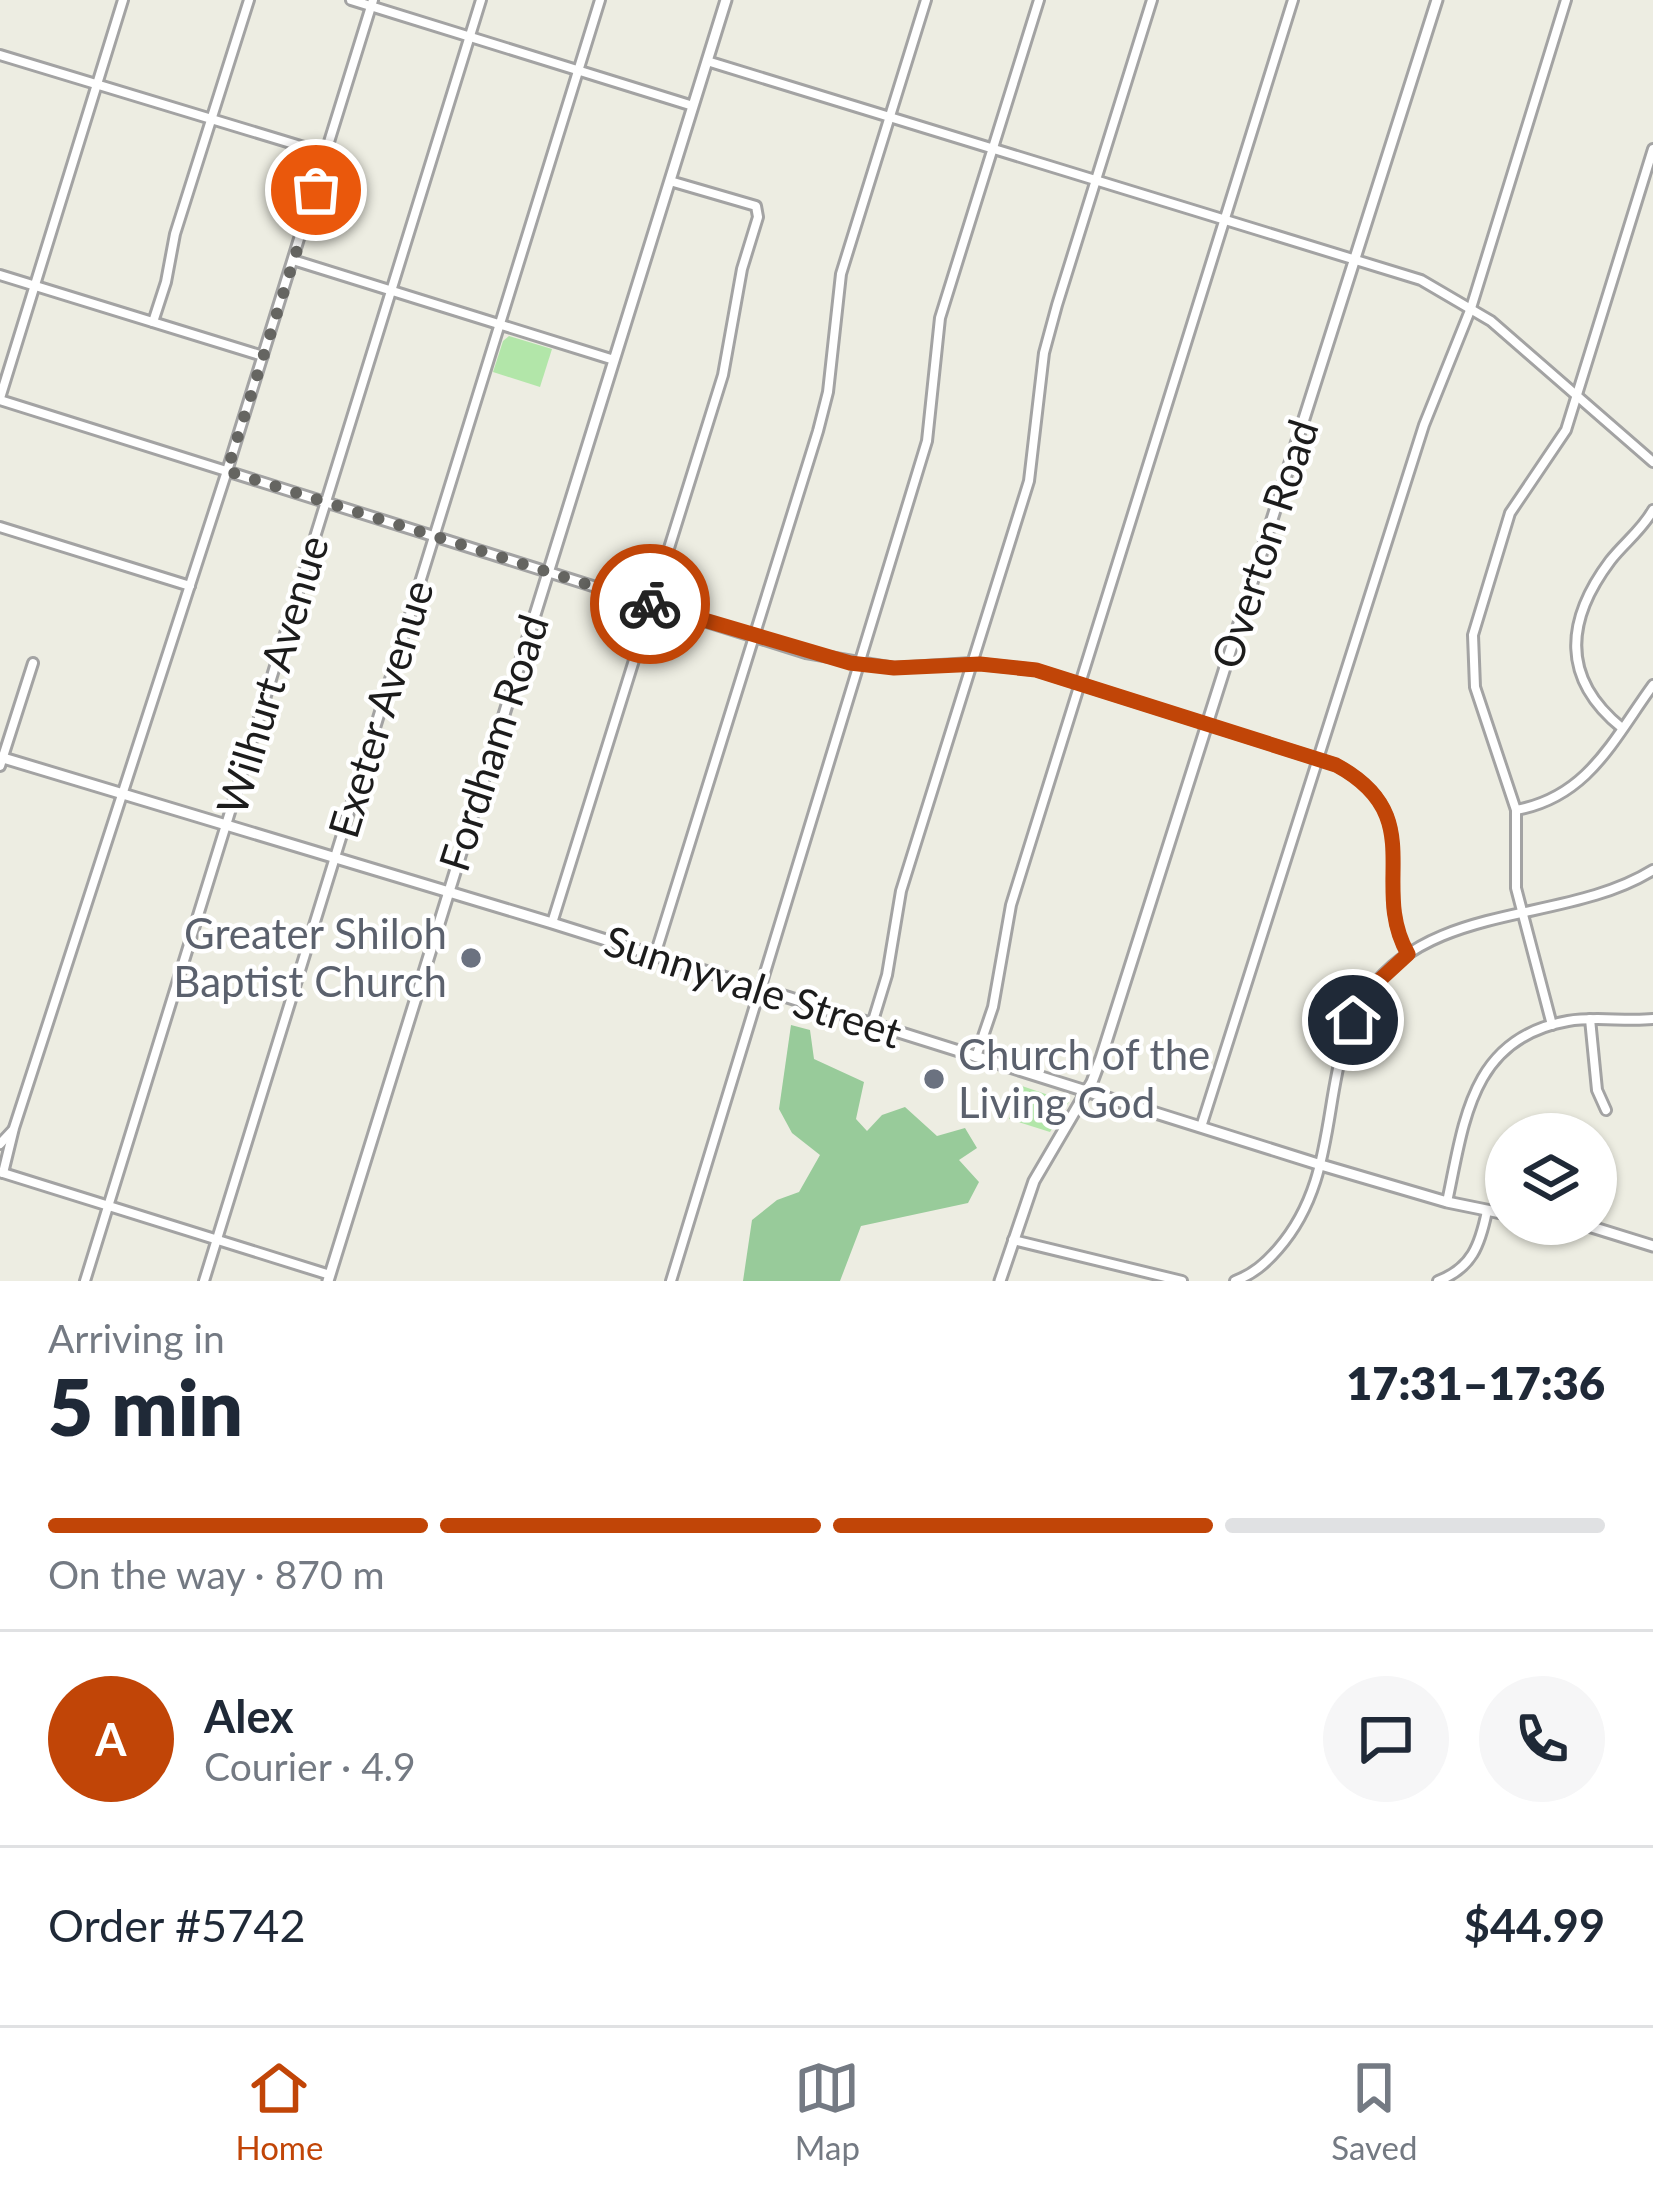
<!DOCTYPE html>
<meta charset="utf-8">
<style>
:root{--surface:#fff;--page:#f6f6f7;--text:#1f2937;--muted:#747a83;--line:#e0e1e3;--accent:#c14507}
body{margin:0;font-family:Lato,sans-serif;background:var(--page);color:var(--text);height:100vh;display:flex;flex-direction:column;font-size:45px;white-space:nowrap}
*{box-sizing:border-box;margin:0}
p{font-size:39px;color:var(--muted)}
.icon{flex:none;width:66px;height:66px;fill:none;stroke:currentColor;stroke-width:2;stroke-linecap:round;stroke-linejoin:round}
.map{position:relative;height:1281px;overflow:hidden}
.panel{display:flex;flex-direction:column;background:var(--surface);flex:1}
.panel>*{flex:none}
.controls{position:absolute;left:1485px;top:1113px;display:grid;gap:24px}
.controls a{display:grid;place-items:center;width:132px;height:132px;border-radius:50%;background:var(--surface);box-shadow:0 3px 9px #0004;font-size:60px}
.pin{position:absolute;display:grid;place-items:center;width:102px;height:102px;color:#fff;margin:-51px;border:6px solid #fff;border-radius:50%;box-shadow:0 3px 12px #0007}
.courier{position:absolute;display:grid;place-items:center;width:120px;height:120px;margin:-60px;border:9px solid #c14507;border-radius:50%;background:#fff;color:#222;box-shadow:0 3px 15px #0007}
.head em{font-style:normal;font-weight:800}
.head div{display:flex;flex-direction:column-reverse}
.head{display:flex;align-items:center;justify-content:space-between;height:204px;padding:0 48px}
h1{font-size:78px;font-weight:800;line-height:90px}
.bar{display:grid;grid-template-columns:repeat(4,1fr);gap:18px 12px;align-content:center;height:144px;padding:0 48px}
.bar i{height:15px;border-radius:9px;background:var(--line)}
.bar .selected{background:var(--accent)}
.bar p{grid-column:span 4}
.line{display:flex;align-items:center;gap:30px;padding:0 48px;border-top:3px solid var(--line)}
.line div{flex:1}
.round{display:grid;place-items:center;flex:none;width:126px;height:126px;border-radius:63px;background:var(--page)}
.tabs{display:flex;justify-content:space-around;align-items:center;height:168px;border-top:3px solid var(--line);background:var(--surface);font-size:33px;color:var(--muted)}
.tabs a{display:grid;justify-items:center;gap:6px}
.tabs .selected{color:var(--accent)}
.map>svg:first-child{display:block}
.grass{fill:#b2e6a9}
.forest{fill:#98cb9a}
.lines{fill:none;stroke-linecap:round;stroke-linejoin:round}
.minor-casing{stroke:#a3a3a3;stroke-width:14}
.tertiary-casing{stroke:#a3a3a3;stroke-width:15}
.minor{stroke:#fff;stroke-width:8}
.tertiary{stroke:#fff;stroke-width:9}
.done{stroke:#656561;stroke-width:12;stroke-dasharray:0 21.6}
.route{stroke:#c14507;stroke-width:15}
.worship-dot{fill:#6b7280;stroke:#fff;stroke-width:4.5}
.labels{text-anchor:middle;stroke-width:9;stroke-linejoin:round;paint-order:stroke}
.street-label{font-size:42px;fill:#1c1c1c;stroke:#fff}
.worship-label{font-size:42px;fill:#5b616d;stroke:#fff;text-anchor:end}
</style>
<div class="map">
<svg width="1653" height="1281" viewBox="0 0 1653 1281">
<rect width="100%" height="100%" fill="#edede2"/>
<g class="grass">
<polygon points="509,336 552,349 540,387 493,372 503,341"/>
<polygon points="1022,1086 1069,1102 1050,1132 1009,1119"/>
</g>
<polygon class="forest" points="791,1025 810,1030 814,1059 864,1082 856,1119 867,1131 882,1115 905,1107 937,1136 965,1128 977,1148 959,1160 979,1182 968,1203 861,1226 840,1281 743,1281 752,1220 777,1200 799,1192 820,1155 792,1133 779,1109"/>
<g class="lines">
<g class="minor-casing">
<g id="minor">
<polyline points="351,0 693,106"/>
<polyline points="0,55 327,154"/>
<polyline points="707,61 1421,280 1491,321 1653,462"/>
<polyline points="293,260 614,360"/>
<polyline points="0,275 263,356"/>
<polyline points="153,322 166,282 175,234 249,0"/>
<polyline points="0,398 123,0"/>
<path d="M0,400L806,653L894,668L971,663L1036,670L1336,765C1432,816 1368,885 1408,954"/>
<polyline points="0,527 190,586"/>
<path d="M1622,728C1561,679 1565,621 1610,561C1624,543 1642,530 1653,510"/>
<polyline points="0,766 33,663"/>
<path d="M1516,810C1588,797 1613,740 1653,685"/>
<polyline points="552,923 723,375 742,269 758,217 756,206 670,181"/>
<polyline points="655,955 818,431 828,392 841,274 926,0"/>
<polyline points="1590,1019 1597,1090 1606,1110"/>
<polyline points="872,1024 887,975 901,891 1029,481 1044,353 1057,305 1152,0"/>
<polyline points="1552,1025 1516,888 1516,810 1475,687 1473,635 1510,513 1566,430 1653,149"/>
<polyline points="976,1057 993,1007 1011,905 1293,0"/>
<polyline points="1201,1127 1424,425 1471,308 1566,0"/>
<polyline points="0,1144 13,1130"/>
<polyline points="0,1172 330,1275"/>
<polyline points="3,1173 14,1128 227,471 373,0"/>
<path d="M1447,1202C1464,1123 1470,1038 1568,1021C1596,1016 1625,1022 1653,1019"/>
<polyline points="1013,1240 1182,1281"/>
<polyline points="85,1281 481,0"/>
<polyline points="204,1281 600,0"/>
<polyline points="671,1281 927,441 940,318 1039,0"/>
<path d="M1235,1281C1253,1274 1265,1264 1278,1249C1347,1170 1315,1067 1369,991C1435,901 1566,924 1653,870"/>
<path d="M1438,1281C1472,1268 1480,1245 1487,1211"/>
</g>
</g>
<g class="tertiary-casing">
<g id="tertiary">
<polyline points="0,757 552,923 1321,1165 1447,1202 1506,1214"/>
<polyline points="1582,1224 1653,1246"/>
<polyline points="328,1281 726,0"/>
<polyline points="1000,1281 1034,1181 1092,1082 1101,1058 1437,0"/>
</g>
</g>
<use href="#minor" class="minor"/>
<use href="#tertiary" class="tertiary"/>
</g>
<g class="lines">
<polyline class="done" points="316,190 227,471 650,604"/>
<path class="route" d="M650,604L850,663L894,668L980,664L1036,670L1336,765C1432,817 1368,884 1408,954L1371,988L1353,1020"/>
</g>
<g class="worship-dot">
<circle cx="471" cy="958" r="12"/>
<circle cx="934" cy="1079" r="12"/>
</g>
<g class="labels">
<g class="street-label">
<text transform="translate(1265 544) rotate(-72)" y="15">Overton Road</text>
<text transform="translate(273 675) rotate(-73)" y="15">Wilhurt Avenue</text>
<text transform="translate(381 709) rotate(-73)" y="15">Exeter Avenue</text>
<text transform="translate(494 743) rotate(-72)" y="15">Fordham Road</text>
<text transform="translate(753 987) rotate(18)" y="15">Sunnyvale Street</text>
</g>
<g class="worship-label">
<text x="447" y="949">Greater Shiloh<tspan x="447" dy="48">Baptist Church</tspan></text>
<text x="958" y="1070" text-anchor="start">Church of the<tspan x="958" dy="48">Living God</tspan></text>
</g>
</g>
</svg>
<div class="controls">
<a><svg class="icon" aria-label="layers" viewBox="0 0 24 24"><path d="M12 4l9 5-9 5-9-5zM3 14l9 5 9-5"/></svg></a>
</div>
<div class="pin" style="left:316px;top:190px;background:#ea580c"><svg class="icon" aria-label="bag" viewBox="0 0 24 24"><path d="M5 8h14l-1 12H6zM9 8a3 3 0 0 1 6 0"/></svg></div>
<div class="pin" style="left:1353px;top:1020px;background:#1f2937"><svg class="icon" aria-label="home" viewBox="0 0 24 24"><path d="M3 11l9-7 9 7M6 9v11h12V9"/></svg></div>
<div class="courier" style="left:650px;top:604px"><svg class="icon" aria-label="bike" viewBox="0 0 24 24"><circle cx="6" cy="16" r="4"/><circle cx="18" cy="16" r="4"/><path d="M6 16l4-8h5l3 8M10 8l3 8H6M13 5h3"/></svg></div>
</div>
<section class="panel">
<div class="head"><div><h1>5 min</h1><p>Arriving in</p></div><em>17:31–17:36</em></div>
<div class="bar"><i class="selected"></i><i class="selected"></i><i class="selected"></i><i></i><p>On the way · 870 m</p></div>
<div class="line" style="height:216px"><b class="round" style="background:var(--accent);color:#fff">A</b><div><b>Alex</b><p>Courier · 4.9</p></div><a class="round"><svg class="icon" aria-label="chat" viewBox="0 0 24 24"><path d="M4 5h16v11H9l-5 4z"/></svg></a><a class="round"><svg class="icon" aria-label="phone" viewBox="0 0 24 24"><path d="M5 4h4l2 5-3 2q2 4 5 5l2-3 5 2v4C11 20 4 13 5 4z"/></svg></a></div>
<div class="line" style="height:156px"><div>Order #5742</div><b>$44.99</b></div>
</section>
<nav class="tabs">
<a class="selected"><svg class="icon" aria-label="home" viewBox="0 0 24 24"><path d="M3 11l9-7 9 7M6 9v11h12V9"/></svg>Home</a>
<a><svg class="icon" aria-label="map" viewBox="0 0 24 24"><path d="M3 6l6-2 6 2 6-2v14l-6 2-6-2-6 2zM9 4v14M15 6v14"/></svg>Map</a>
<a><svg class="icon" aria-label="saved" viewBox="0 0 24 24"><path d="M7 4h10v16l-5-4-5 4z"/></svg>Saved</a>
</nav>
